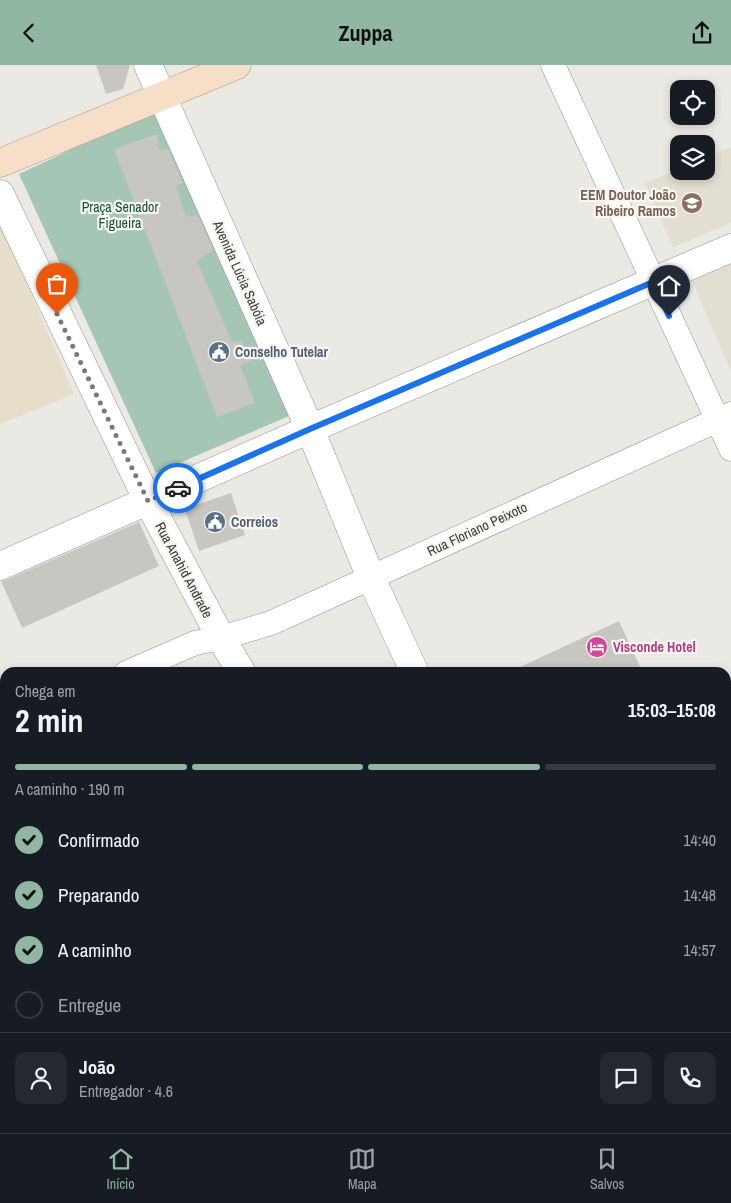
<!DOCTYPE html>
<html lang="pt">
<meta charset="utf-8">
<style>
:root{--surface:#171b24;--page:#242831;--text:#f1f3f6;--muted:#9ea1a6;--line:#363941;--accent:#91b6a2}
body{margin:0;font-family:"Archivo Narrow",sans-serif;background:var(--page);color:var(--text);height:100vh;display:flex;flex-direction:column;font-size:19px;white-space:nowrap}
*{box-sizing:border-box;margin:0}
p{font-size:16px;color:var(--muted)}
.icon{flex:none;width:28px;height:28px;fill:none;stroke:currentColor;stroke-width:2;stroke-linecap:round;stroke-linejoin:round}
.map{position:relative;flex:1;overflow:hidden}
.side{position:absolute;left:0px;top:602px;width:731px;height:466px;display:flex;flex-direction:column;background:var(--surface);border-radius:15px 15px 0 0;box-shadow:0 2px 8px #0003}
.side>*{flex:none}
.tools{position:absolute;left:670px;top:15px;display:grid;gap:10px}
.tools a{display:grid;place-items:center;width:45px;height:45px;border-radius:10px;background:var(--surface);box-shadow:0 2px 8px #0003;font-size:25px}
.pin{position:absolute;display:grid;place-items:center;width:42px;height:42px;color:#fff;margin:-51px -21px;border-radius:50% 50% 50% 0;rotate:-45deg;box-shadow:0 0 5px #0007}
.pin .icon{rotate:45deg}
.courier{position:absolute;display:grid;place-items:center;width:50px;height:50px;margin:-25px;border:4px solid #1a73e8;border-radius:50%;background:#fff;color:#222;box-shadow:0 1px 6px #0007}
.head em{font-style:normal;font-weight:700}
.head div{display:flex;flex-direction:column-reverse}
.head{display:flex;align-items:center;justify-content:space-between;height:85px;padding:0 15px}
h1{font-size:32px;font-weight:700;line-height:38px}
.bar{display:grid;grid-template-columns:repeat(4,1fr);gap:8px 5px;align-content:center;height:60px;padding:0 15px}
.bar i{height:6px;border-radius:4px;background:var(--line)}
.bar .current{background:var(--accent)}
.bar p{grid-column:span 4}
.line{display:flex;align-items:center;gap:12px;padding:0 15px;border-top:1px solid var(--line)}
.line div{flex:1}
.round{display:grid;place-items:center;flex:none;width:52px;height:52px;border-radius:10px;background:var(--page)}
ol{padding:0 15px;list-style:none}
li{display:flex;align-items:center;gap:15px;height:55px}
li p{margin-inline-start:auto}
li .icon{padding:5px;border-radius:50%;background:var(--accent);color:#111;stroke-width:4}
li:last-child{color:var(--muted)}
li i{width:28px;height:28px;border:2px solid var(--line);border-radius:50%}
header{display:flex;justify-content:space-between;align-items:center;height:65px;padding:0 15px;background:var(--accent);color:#111;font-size:22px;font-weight:700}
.dock{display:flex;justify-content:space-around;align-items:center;height:70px;border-top:1px solid var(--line);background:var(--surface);font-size:14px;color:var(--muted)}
.dock a{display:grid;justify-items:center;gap:2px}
.dock .current{color:var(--accent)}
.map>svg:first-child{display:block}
.built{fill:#e2ded1}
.medical{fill:#e7dec9}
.green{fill:#a5c5b5}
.building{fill:#c7c6c0}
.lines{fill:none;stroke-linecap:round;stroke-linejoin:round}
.street-casing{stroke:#96948f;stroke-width:25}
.secondary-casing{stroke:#96948f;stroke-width:29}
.primary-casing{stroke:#b39780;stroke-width:29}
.street{stroke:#fff;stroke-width:24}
.secondary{stroke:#fff;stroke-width:28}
.primary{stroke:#f7dec9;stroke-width:28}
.done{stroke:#7a7975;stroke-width:5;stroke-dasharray:0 9}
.route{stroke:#1a73e8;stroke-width:6}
.labels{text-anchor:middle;stroke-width:4.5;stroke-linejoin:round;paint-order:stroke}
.education-label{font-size:14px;font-weight:bold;fill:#785e54;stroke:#f8f6f0;text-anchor:end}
.park-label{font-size:14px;fill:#165039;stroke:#f8f6f0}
.street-label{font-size:14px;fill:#3d3c3a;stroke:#f8f6f0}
.service-label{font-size:14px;font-weight:bold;fill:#4e5e75;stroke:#f8f6f0;text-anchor:start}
.hotel-label{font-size:14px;font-weight:bold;fill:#b23c85;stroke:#f8f6f0;text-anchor:start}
</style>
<header><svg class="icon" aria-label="back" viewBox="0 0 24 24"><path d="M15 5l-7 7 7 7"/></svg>Zuppa<svg class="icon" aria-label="share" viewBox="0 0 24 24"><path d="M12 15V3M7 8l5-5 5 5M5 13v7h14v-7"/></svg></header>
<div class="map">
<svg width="731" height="1068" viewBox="0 0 731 1068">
<rect width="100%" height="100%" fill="#eae9e3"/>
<g class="built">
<polygon points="731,82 731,158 673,182 645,118 679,104 679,106 706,106 706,92"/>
<polygon points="731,192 731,306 689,209"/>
</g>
<polygon class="medical" points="0,156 74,329 0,359"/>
<polygon class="green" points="155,45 188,116 289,351 156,408 19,109"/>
<g class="building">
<polygon points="96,0 130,0 123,24 106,29"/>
<polygon points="157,69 159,85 168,84 183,118 176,121 186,152 198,150 213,185 197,196 232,277 242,276 251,296 240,300 255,338 217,352 114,84"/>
<polygon points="231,428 245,470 199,486 185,444"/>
<polygon points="139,457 159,501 22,563 1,516 6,515"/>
<polygon points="619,556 643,608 507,608"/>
</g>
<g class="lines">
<g class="street-casing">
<g id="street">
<polyline points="553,0 731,384"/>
<polyline points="126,608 195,578 221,573 271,558 731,349"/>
<polyline points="726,658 731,656"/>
<polyline points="0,662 5,660"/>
<polyline points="0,765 5,761"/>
<polyline points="726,922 731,920"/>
<polyline points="203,1068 207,1064"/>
<polyline points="417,1068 421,1064"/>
</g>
</g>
<g class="secondary-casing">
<g id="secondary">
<polyline points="148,0 310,364 371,513 415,608"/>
<polyline points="0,129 148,436 221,573 242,608"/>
<polyline points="0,501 310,364 731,183"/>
<polyline points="0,927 5,936"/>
<polyline points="70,1064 72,1068"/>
<polyline points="552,1064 555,1068"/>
<polyline points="625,1064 627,1068"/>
</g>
</g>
<g class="primary-casing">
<polyline id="primary" points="0,98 237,0"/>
</g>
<use href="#street" class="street"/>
<use href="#secondary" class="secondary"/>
<use href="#primary" class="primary"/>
</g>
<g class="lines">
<polyline class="done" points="57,249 148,436 178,423"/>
<polyline class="route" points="178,423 310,364 653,217 669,251"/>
</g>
<defs>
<g id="school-disc" transform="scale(1.125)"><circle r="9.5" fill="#8d6e63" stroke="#f8f6f0"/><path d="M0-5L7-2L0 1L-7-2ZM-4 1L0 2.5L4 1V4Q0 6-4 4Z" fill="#fff"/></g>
<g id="civic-disc" transform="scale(1.125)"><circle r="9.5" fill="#5c6f8a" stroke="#f8f6f0"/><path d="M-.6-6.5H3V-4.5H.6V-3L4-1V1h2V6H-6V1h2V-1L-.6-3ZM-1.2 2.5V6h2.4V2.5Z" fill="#fff"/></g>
<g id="hotel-disc" transform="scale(1.125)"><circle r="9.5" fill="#d1479c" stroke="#f8f6f0"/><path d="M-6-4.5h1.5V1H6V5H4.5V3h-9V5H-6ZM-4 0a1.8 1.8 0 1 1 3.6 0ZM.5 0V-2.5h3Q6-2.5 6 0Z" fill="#fff"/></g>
</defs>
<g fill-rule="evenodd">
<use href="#school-disc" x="692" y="138"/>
<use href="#civic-disc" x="219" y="287"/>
<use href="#civic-disc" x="215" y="457"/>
<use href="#hotel-disc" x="597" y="582"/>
</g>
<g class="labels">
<g class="education-label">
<text x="676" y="135">EEM Doutor João<tspan x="676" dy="16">Ribeiro Ramos</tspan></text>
</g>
<g class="park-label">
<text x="120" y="147">Praça Senador<tspan x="120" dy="16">Figueira</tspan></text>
</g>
<g class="street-label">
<text transform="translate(240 208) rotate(66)" y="5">Avenida Lúcia Sabóia</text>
<text transform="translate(477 464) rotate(-25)" y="5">Rua Floriano Peixoto</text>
<text transform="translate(184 505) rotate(62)" y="5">Rua Anahid Andrade</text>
</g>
<g class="service-label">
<text x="235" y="292">Conselho Tutelar</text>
<text x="231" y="462">Correios</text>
</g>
<g class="hotel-label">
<text x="613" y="587">Visconde Hotel</text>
</g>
</g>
</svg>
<div class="tools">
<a><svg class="icon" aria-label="locate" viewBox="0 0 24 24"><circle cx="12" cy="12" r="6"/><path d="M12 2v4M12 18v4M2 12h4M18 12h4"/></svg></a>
<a><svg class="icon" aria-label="layers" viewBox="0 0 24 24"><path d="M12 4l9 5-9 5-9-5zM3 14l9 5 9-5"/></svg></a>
</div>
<div class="pin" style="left:57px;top:249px;background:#ea580c"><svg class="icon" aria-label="bag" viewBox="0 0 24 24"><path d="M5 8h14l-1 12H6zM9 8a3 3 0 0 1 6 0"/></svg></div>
<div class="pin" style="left:669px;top:251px;background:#1f2937"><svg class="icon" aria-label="home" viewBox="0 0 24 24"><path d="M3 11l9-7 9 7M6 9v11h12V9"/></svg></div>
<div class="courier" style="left:178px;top:423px"><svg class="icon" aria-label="car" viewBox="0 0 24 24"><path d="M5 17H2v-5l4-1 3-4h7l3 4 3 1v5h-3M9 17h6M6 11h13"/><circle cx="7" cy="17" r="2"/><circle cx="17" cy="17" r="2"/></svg></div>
<section class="side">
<div class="head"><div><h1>2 min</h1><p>Chega em</p></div><em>15:03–15:08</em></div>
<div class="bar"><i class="current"></i><i class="current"></i><i class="current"></i><i></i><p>A caminho · 190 m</p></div>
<ol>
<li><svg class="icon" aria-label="check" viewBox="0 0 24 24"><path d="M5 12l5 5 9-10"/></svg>Confirmado<p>14:40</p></li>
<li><svg class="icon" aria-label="check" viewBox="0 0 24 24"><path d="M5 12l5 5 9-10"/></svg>Preparando<p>14:48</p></li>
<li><svg class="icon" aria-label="check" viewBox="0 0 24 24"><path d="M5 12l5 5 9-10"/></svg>A caminho<p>14:57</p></li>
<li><i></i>Entregue</li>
</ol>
<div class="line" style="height:90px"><a class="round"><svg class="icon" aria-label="person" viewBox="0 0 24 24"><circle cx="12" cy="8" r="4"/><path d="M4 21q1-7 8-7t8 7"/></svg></a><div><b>João</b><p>Entregador · 4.6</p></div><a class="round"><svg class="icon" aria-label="chat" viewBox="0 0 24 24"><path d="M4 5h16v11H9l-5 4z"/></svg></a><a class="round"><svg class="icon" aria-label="phone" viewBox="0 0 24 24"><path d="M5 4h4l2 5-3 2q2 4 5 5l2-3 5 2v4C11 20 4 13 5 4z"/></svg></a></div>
</section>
</div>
<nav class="dock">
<a class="current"><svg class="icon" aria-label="home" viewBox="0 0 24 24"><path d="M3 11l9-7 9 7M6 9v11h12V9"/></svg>Início</a>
<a><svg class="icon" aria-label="map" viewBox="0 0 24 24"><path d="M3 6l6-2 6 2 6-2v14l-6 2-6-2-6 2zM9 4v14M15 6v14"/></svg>Mapa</a>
<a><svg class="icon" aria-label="saved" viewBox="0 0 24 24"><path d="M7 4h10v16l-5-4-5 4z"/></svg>Salvos</a>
</nav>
